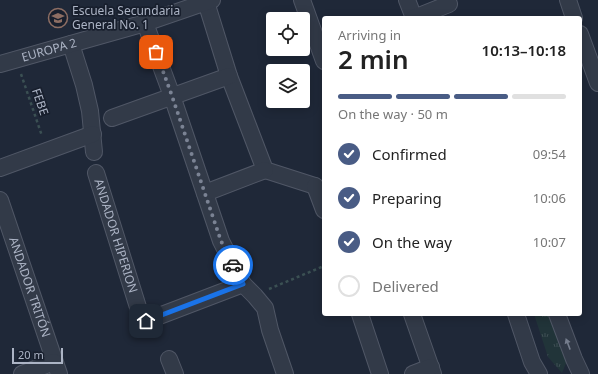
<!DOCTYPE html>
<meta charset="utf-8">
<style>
:root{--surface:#fff;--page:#f6f6f6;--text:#222;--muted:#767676;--line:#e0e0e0;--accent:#495c85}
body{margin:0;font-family:"Noto Sans",sans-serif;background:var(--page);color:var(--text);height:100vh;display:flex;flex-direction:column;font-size:15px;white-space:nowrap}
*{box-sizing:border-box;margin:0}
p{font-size:13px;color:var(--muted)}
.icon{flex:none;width:22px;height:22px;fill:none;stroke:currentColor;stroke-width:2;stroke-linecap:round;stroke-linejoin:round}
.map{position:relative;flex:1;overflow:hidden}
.details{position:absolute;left:322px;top:16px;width:260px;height:300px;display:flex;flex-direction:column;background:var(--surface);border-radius:4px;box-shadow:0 2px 10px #0003}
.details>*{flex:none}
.buttons{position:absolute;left:266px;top:12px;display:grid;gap:8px}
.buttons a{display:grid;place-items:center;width:44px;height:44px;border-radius:4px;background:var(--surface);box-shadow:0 2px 10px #0003;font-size:20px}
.scale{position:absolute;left:12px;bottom:10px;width:51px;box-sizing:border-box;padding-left:4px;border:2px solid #acb4c5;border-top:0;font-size:11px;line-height:14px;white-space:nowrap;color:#acb4c5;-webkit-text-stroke:3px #181f2d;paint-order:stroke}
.pin{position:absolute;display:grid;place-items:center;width:34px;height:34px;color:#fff;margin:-17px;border-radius:8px;box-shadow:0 2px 6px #0006}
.courier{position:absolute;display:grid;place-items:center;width:40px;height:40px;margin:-20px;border:3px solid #1a73e8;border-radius:50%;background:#fff;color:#222;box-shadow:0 1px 5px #0007}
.summary em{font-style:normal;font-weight:600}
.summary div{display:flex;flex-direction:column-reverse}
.summary{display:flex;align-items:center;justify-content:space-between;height:68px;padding:0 16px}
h1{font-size:26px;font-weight:600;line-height:30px}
.bar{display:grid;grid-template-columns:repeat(4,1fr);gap:6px 4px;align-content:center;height:48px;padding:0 16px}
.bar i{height:5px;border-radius:3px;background:var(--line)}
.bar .active{background:var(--accent)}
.bar p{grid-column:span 4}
ol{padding:0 16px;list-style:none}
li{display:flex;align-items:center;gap:12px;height:44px}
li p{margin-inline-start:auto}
li .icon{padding:4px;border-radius:50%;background:var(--accent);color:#fff;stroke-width:4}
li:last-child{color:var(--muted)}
li i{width:22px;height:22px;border:2px solid var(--line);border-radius:50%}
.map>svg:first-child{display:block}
.grass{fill:url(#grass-tufts)}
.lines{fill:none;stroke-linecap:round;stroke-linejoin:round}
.minor-casing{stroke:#505766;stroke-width:18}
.path{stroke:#3b5053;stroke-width:2.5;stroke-dasharray:3 3;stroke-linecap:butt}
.minor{stroke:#323a48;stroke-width:16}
.oneway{fill:#757d8d}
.done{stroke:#7b8394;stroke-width:4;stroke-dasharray:0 7.2}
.route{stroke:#1a73e8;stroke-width:5}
.labels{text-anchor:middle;stroke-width:3.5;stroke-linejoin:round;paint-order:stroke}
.poi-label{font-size:12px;fill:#acb4c5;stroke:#181f2d;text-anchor:start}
.street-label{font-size:12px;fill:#acb4c5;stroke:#181f2d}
</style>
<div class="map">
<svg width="598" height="374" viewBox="0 0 598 374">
<defs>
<pattern id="grass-tufts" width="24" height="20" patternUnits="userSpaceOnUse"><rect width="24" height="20" fill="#213439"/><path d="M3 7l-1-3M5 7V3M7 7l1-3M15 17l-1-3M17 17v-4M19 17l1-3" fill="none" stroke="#3f4f54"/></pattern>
</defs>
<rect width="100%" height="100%" fill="#1f2838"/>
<polygon class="grass" points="534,314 553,314 568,358 562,373 548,357"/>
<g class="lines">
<g class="minor-casing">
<g id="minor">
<polyline points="302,0 324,61"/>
<polyline points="407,0 414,18"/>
<polyline points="568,0 574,18"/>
<polyline points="206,2 229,76 265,170 315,186"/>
<polyline points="414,18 449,4"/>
<polyline points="145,23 172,96 221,241 243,284 255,296 265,308 270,330 285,374"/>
<polyline points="580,34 598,83"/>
<polyline points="71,44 84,85 90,111 94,152"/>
<path id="s1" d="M0,64L145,23L212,0"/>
<polyline points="112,118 229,76"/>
<polyline points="0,168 93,134"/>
<path id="s2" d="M96,173L142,320L146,321L243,284"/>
<polyline points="315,186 324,210"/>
<polyline points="205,193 265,170"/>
<path id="s3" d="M0,200L59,374"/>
<polyline points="360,314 380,374"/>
<polyline points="412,314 433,374"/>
<polyline points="516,314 532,362 539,374"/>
<polyline points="557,314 574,359 581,374"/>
<polyline points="169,359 175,374"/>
<polyline points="22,374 54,362"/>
<polyline points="413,374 431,367"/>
</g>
</g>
<g class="path">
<polyline points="21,74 42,136"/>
<polyline points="269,289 324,266"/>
</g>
<use href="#minor" class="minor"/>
</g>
<defs><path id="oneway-solid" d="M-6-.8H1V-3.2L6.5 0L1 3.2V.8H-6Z"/></defs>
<use class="oneway" href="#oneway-solid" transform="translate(568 344) rotate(-111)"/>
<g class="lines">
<polyline class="done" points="156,52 172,96 221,241 233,265"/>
<polyline class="route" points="146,321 243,284 233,265"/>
</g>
<defs>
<g id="school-ring" transform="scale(1)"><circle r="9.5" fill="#181f2d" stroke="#8d6e63" stroke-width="1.5"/><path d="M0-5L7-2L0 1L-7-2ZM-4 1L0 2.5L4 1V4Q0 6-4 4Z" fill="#8d6e63"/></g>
</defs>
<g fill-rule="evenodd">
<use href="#school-ring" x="58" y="18"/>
</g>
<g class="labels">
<g class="poi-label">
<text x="72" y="15">Escuela Secundaria<tspan x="72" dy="14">General No. 1</tspan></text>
</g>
<g class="street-label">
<text dy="4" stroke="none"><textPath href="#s1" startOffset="51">EUROPA 2</textPath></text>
<text transform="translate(40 102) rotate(71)" y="4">FEBE</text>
<text dy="4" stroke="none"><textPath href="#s2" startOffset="66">ANDADOR HIPERION</textPath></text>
<text dy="4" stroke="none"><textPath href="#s3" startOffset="92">ANDADOR TRITÓN</textPath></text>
</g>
</g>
</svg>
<div class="buttons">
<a><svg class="icon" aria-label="locate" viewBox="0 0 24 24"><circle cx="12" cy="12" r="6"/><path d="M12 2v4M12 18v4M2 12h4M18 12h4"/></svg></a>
<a><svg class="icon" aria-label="layers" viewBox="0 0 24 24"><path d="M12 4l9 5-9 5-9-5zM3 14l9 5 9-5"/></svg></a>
</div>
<div class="scale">20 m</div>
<div class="pin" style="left:156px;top:52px;background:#ea580c"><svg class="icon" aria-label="bag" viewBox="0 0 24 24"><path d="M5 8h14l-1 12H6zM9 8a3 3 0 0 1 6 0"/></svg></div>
<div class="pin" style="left:146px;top:321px;background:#1f2937"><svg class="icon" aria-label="home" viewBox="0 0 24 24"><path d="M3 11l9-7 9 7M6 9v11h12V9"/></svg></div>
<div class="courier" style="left:233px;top:265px"><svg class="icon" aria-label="car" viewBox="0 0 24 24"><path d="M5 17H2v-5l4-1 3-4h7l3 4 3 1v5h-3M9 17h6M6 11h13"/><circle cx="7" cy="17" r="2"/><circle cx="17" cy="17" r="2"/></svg></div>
<section class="details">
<div class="summary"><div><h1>2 min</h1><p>Arriving in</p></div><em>10:13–10:18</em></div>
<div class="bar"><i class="active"></i><i class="active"></i><i class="active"></i><i></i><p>On the way · 50 m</p></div>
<ol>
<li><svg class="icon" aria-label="check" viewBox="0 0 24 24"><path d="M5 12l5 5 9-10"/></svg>Confirmed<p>09:54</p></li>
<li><svg class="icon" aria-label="check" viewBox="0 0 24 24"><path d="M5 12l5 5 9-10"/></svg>Preparing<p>10:06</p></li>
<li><svg class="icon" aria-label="check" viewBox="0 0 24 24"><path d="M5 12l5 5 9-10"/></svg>On the way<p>10:07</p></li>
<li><i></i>Delivered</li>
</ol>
</section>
</div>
